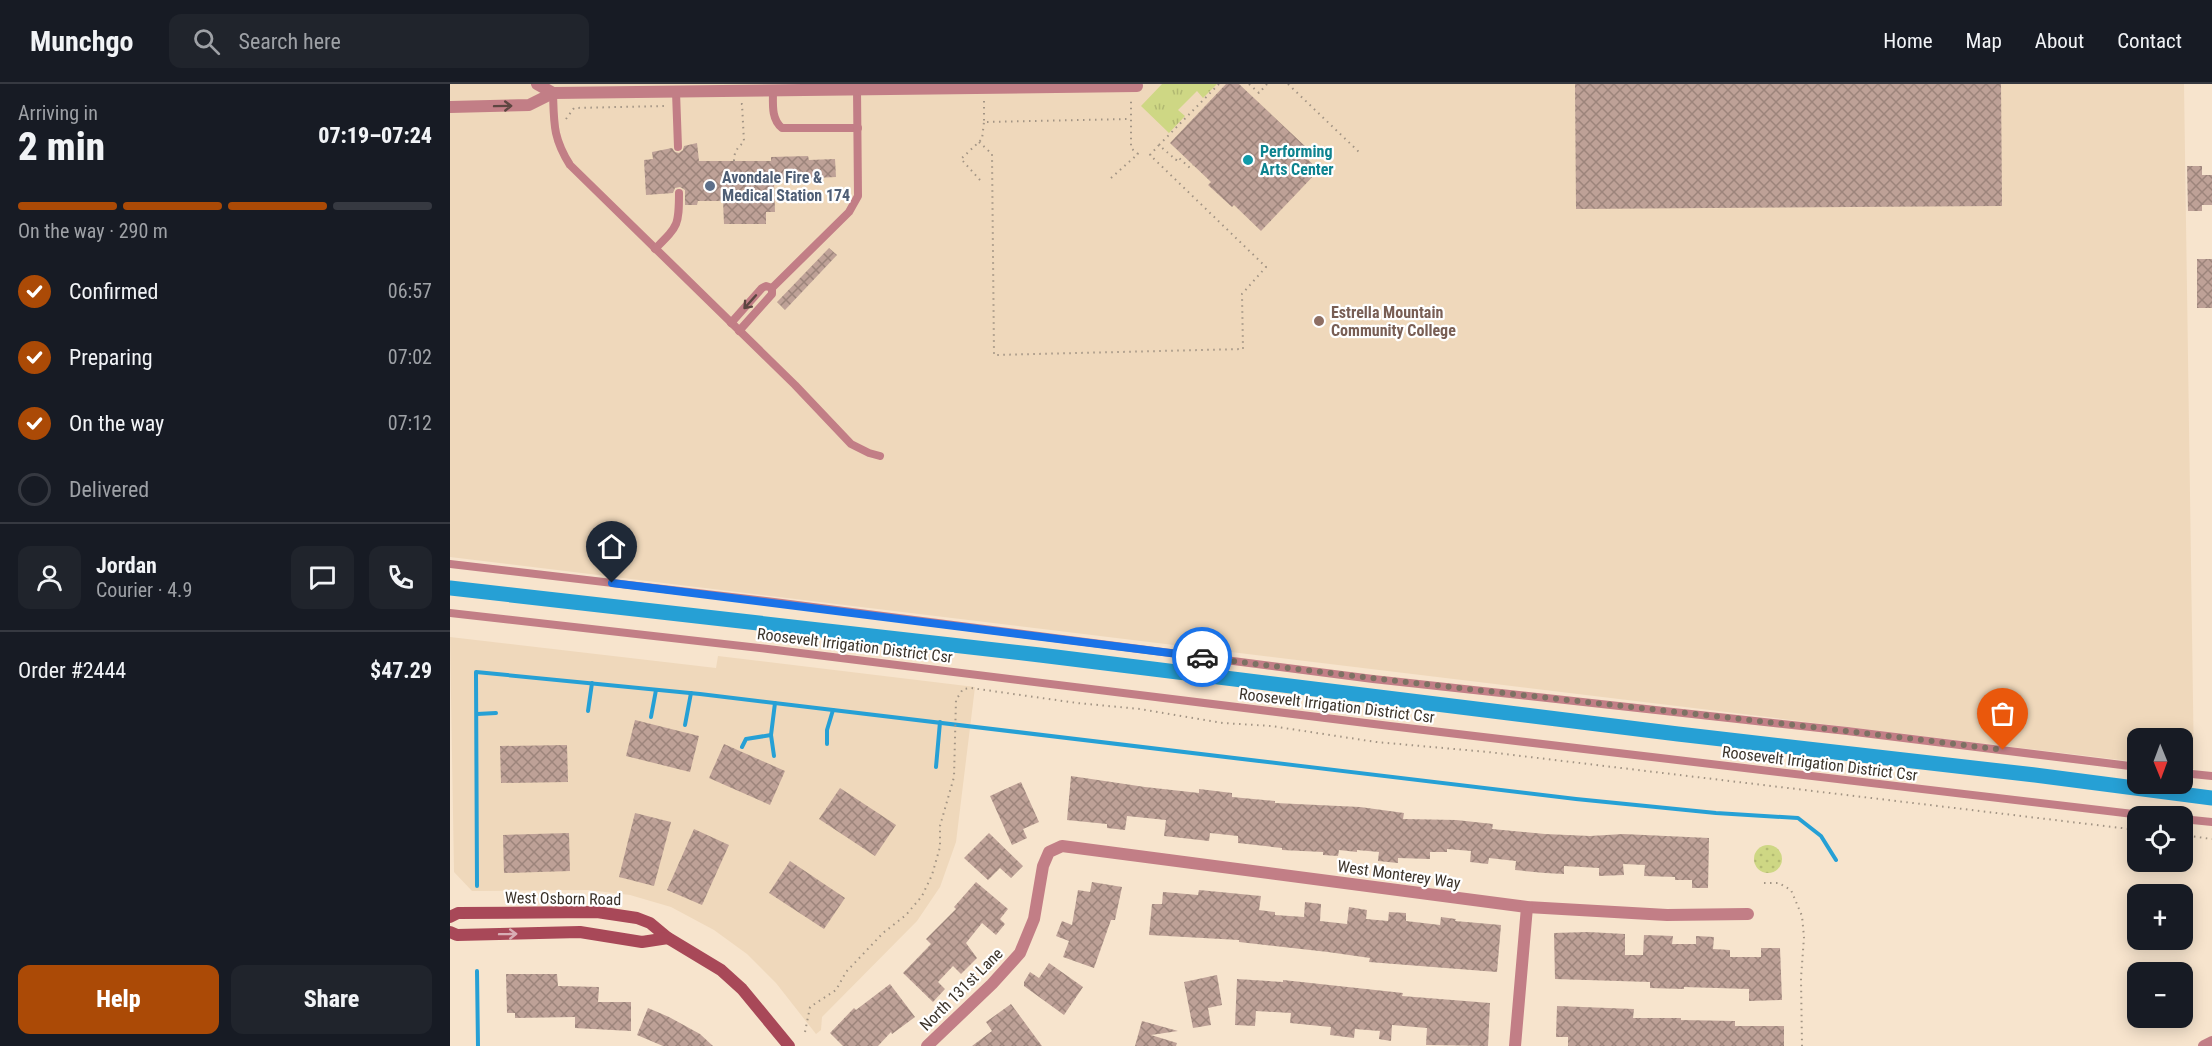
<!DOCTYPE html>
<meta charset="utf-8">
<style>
:root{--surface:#171b24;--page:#20242c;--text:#f1f3f6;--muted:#9ea1a6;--line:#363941;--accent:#ab4a06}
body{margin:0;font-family:"Roboto Condensed",sans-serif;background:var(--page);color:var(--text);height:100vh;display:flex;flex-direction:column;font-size:22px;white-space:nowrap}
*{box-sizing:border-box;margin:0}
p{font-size:20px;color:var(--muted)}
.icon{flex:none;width:33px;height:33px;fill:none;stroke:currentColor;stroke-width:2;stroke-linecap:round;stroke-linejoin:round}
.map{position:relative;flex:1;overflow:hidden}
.sheet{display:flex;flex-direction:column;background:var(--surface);width:450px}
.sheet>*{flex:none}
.needle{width:39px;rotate:179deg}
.tools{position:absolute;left:1677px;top:644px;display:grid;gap:12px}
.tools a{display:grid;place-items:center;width:66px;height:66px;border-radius:12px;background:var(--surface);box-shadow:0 3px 15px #0003;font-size:30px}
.pin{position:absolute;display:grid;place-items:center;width:51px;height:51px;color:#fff;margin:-62px -26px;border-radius:50% 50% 50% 0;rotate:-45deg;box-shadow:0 0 6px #0007}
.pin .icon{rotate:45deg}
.courier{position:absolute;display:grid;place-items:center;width:60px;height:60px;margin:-30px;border:4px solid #1a73e8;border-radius:50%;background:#fff;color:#222;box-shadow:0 2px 8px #0007}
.summary em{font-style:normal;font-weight:800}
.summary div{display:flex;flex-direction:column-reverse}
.summary{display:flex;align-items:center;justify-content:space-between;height:102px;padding:0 18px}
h1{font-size:39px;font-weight:800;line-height:45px}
.bar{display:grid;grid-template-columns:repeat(4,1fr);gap:9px 6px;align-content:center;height:72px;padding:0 18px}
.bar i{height:8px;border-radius:4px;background:var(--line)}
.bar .on{background:var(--accent)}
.bar p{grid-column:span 4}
.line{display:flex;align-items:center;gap:15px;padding:0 18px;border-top:2px solid var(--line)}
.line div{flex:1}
.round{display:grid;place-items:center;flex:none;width:63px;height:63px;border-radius:12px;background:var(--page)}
ol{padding:0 18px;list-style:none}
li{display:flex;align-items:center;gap:18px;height:66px}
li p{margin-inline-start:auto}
li .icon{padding:6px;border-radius:50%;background:var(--accent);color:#fff;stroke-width:4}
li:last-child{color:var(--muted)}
li i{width:33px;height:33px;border:3px solid var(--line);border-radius:50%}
.primary-button{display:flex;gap:12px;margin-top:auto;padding:12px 18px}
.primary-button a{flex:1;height:69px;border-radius:12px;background:var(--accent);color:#fff;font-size:24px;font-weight:800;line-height:69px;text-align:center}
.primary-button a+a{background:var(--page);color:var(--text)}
header{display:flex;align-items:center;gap:36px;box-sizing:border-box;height:84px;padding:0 30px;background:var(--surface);border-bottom:2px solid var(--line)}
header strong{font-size:28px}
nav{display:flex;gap:33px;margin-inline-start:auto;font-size:21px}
.search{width:420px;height:54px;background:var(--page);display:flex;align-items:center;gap:15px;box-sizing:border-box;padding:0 21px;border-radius:12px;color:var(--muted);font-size:22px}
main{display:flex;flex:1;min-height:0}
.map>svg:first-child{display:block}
.built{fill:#efd8bb}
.grass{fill:url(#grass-tufts)}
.park{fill:url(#park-dots)}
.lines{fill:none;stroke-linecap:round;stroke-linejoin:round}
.stream{stroke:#26a0d5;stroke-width:4}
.canal{stroke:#26a0d5;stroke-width:15}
.building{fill:url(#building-cross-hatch)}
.path{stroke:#a29484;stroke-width:2;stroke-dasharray:1.5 4.5;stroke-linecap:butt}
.lane{stroke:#c27e86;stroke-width:8}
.street{stroke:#c27e86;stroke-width:12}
.secondary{stroke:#a84858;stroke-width:12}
.oneway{stroke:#5d4641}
.oneway2{stroke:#d8adb4}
.done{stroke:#7d7163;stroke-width:6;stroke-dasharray:0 10.8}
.route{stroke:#1a73e8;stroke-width:8}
.culture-dot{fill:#0f9aa8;stroke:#fff;stroke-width:2}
.service-dot{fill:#5c6f8a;stroke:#fff;stroke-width:2}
.education-dot{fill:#8d6e63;stroke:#fff;stroke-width:2}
.labels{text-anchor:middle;stroke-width:4.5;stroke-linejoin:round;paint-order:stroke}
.culture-label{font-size:16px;font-weight:bold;fill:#0d838f;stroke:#fff;text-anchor:start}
.service-label{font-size:16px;font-weight:bold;fill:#4e5e75;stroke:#fff;text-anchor:start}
.education-label{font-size:16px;font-weight:bold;fill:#785e54;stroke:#fff;text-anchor:start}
.street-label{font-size:16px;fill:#3b332a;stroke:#fff}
</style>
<header>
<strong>Munchgo</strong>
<div class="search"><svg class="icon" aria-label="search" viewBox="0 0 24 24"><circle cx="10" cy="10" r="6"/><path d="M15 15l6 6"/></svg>Search here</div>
<nav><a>Home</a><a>Map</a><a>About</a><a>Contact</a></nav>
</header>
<main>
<section class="sheet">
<div class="summary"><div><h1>2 min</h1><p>Arriving in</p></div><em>07:19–07:24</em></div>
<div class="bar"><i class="on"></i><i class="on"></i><i class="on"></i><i></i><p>On the way · 290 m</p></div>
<ol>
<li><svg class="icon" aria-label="check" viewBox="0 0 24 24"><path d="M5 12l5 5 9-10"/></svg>Confirmed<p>06:57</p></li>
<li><svg class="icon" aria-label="check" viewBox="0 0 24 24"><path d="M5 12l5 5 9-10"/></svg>Preparing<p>07:02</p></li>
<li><svg class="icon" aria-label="check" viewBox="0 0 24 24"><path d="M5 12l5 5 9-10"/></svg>On the way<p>07:12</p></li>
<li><i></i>Delivered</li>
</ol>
<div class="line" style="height:108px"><a class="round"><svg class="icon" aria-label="person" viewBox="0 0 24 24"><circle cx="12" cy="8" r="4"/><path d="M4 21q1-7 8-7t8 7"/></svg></a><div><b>Jordan</b><p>Courier · 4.9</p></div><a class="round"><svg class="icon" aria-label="chat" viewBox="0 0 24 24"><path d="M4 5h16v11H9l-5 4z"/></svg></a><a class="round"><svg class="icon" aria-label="phone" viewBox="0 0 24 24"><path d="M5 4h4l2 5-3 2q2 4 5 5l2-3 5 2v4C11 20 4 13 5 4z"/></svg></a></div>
<div class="line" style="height:78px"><div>Order #2444</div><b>$47.29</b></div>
<div class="primary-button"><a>Help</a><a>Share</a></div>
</section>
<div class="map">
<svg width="1762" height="962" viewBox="0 0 1762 962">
<defs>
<pattern id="grass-tufts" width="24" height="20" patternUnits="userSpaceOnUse" patternTransform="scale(1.5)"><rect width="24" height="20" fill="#ced784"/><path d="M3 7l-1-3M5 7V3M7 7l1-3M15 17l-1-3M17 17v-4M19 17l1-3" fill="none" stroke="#b2b972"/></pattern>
<pattern id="park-dots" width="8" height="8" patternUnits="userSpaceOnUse" patternTransform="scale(1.5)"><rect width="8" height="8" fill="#ced784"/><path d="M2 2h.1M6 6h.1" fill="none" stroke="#b2b972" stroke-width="1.8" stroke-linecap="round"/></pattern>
<pattern id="building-cross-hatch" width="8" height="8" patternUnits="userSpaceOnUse" patternTransform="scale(1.5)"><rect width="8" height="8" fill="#bea197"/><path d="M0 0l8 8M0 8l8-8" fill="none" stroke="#9c847b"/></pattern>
</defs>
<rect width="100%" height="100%" fill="#f7e4cd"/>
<g class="built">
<polygon points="0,0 1734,0 1744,685 1733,684 1732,654 1688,654 1687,678 0,473"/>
<polygon points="0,553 266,584 268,572 525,603 506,758 490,803 467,837 372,933 371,946 366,950 326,899 297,870 264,846 221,823 180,811 139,806 22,807 4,788"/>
</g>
<polygon class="grass" points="712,0 767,0 753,14 747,7 728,26 735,32 719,49 691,22"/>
<circle class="park" cx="1318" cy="775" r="14"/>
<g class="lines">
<g class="stream">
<polyline points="138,627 142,599"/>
<polyline points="27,630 46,629"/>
<polyline points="201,633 206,606"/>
<polyline points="235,641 241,609"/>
<polyline points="377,660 377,646 383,626"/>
<polyline points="292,663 296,655 321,651"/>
<polyline points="324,672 321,651 325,619"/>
<polyline points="486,683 490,638"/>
<polyline points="27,802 26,588 250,610 1126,715 1266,729 1348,734 1371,752 1386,776"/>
<polyline points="27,887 28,962"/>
</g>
<polyline class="canal" points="0,504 590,571 1228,650 1585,691 1762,714"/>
</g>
<g class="building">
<polygon points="776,0 789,0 858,65 853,71 869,86 811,147 784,121 782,123 758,101 761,98 720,59"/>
<polygon points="1125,0 1551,0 1552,122 1126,125"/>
<polygon points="247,59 249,77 321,77 321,73 358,72 359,76 385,75 386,93 324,96 325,128 316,128 316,140 274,140 273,117 248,117 247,121 235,121 235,106 230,103 225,104 223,109 196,111 194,76 203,75 202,68 222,64 225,68 229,69 233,66 234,62"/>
<polygon points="1737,82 1752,82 1752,91 1762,91 1762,121 1752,121 1752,127 1738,127"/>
<polygon points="379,164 387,171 335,226 327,218"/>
<rect x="1747" y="175" width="15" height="49"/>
<polygon points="185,636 249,652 240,688 176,672"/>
<polygon points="274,660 335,687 320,721 259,694"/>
<polygon points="117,661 118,698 51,699 50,662"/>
<polygon points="621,692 695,703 749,709 749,705 782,709 782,713 825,717 825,719 910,723 954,729 953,735 1006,736 1043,740 1042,745 1095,750 1140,752 1173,750 1259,754 1258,804 1242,804 1242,796 1225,796 1225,793 1194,792 1195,781 1173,780 1174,791 1149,792 1149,784 1114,782 1114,790 1095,789 1065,786 1066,777 1039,774 1038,780 1020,778 1021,767 997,765 997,768 980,768 980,775 948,774 948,779 928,777 929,768 907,766 907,768 889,766 888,772 873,771 873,768 832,766 832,764 788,759 788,752 760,749 759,757 714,752 716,736 677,732 675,746 657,744 657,740 617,736"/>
<polygon points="571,698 589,738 573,745 577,754 562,761 540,712"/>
<polygon points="390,704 446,741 425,772 369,735"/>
<polygon points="185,729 221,738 204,802 169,793"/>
<polygon points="244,745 279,761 252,821 217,806"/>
<polygon points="119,749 120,787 54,789 53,751"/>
<polygon points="539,749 573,782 561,794 550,784 538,796 514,774"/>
<polygon points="340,777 395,814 374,845 319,809"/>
<polygon points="526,798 558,825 550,835 555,840 546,851 532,839 516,859 527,874 511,890 503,882 488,898 495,905 483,918 453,889 481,860 476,855 506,825 504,823"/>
<polygon points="642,798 672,803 665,836 661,836 644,884 613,873 619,857 606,852 612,837 622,841 628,806 640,808"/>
<polygon points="749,806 811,812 809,826 825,828 825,831 854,833 855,818 871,820 870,837 897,840 899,823 917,826 916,835 938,837 939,828 956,829 956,837 990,841 991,833 1006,835 1005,837 1051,841 1047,888 919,878 920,874 878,868 789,858 789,856 699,851 702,820 712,820 713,808 748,811"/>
<polygon points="1138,848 1175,850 1175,871 1193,871 1194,851 1223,852 1222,860 1246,860 1246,852 1264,853 1263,865 1280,866 1280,873 1311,873 1311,864 1330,864 1332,916 1299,917 1299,905 1234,903 1234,905 1200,904 1200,898 1105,895 1104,849"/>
<polygon points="599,879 633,903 614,931 574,902 574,898 580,888 589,894"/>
<polygon points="56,890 107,890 108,902 149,903 148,918 181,918 181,947 125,944 125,933 65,934 65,929 57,929"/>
<polygon points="767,891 772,921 758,924 761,941 743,944 734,898"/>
<polygon points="787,895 833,898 833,896 953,909 952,912 1040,919 1038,962 976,961 977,944 942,941 941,957 929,955 930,947 905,945 904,954 880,951 881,943 840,939 841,929 806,927 805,942 785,941"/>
<polygon points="440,900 465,933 442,950 441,948 428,962 393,962 380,949 404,924 406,926"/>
<polygon points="561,920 592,962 522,962 542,947 536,938"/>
<polygon points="1107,922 1184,925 1183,934 1231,934 1231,936 1285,937 1285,942 1334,942 1334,962 1118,962 1118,953 1106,953"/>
<polygon points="198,924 219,933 250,950 263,962 213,962 187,951"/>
<polygon points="692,937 728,947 701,951 727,959 726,962 685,962"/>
</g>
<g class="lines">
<g class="path">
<polyline points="799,0 809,9 817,0"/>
<polyline points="838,0 909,68"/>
<polyline points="534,17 534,38 681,35"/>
<polyline points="116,35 124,24 216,22"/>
<polyline points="529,58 542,70 544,271 793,265 792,210 816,183 700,71 709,61 726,76 728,73 740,84 743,81"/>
<polyline points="709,61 769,0"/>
<path d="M284,77C284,68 287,64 294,58L292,20H290"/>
<polyline points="661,94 688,70 681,64 681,15"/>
<polyline points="530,96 511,75 532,55 534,38"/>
<polyline points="1732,751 1762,755"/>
<polyline points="1314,799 1329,799 1341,806 1352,832 1354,853 1351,894 1352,962"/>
<polyline points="355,948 360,923 386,906 396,888 433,849 456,831 472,812 482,791 490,763 490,742 504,693 506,616 513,605 521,604 627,619 690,625 773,639 821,642 926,658 1038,668 1688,746"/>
</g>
<g class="lane">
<path d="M323,6C323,20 321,35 332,44H408"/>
<polyline points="226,8 228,63"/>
<path d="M103,9C104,40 103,54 120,81L345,301L401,360L419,369L430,372"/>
<path d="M205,165C228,142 229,142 229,109"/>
<polyline points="281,239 312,204 316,202 322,204"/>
<polyline points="289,247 322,210 322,204 399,128 408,112 407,5"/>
<polyline points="0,480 324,518 923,595 1397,647 1688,683"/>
<polyline points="0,529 318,565 940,642 1700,732"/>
<polyline points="1732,689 1762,692"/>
<polyline points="1732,735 1762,738"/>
</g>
<g class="street">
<polyline points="87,0 103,9"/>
<polyline points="0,23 79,21 103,9 687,2"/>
<polyline points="477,962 542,900 570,869 584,835 593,782 599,768 612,762 1077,823 1217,831 1298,830"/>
<polyline points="1065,962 1077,823"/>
<polyline points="1754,962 1762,958"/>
</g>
<g class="secondary">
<polyline points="0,833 8,829 147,828 187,834 200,839 218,854 271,886 292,905 339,962"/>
<polyline points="0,848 7,851 130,848 192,858 218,854"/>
</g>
</g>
<defs><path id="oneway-shaft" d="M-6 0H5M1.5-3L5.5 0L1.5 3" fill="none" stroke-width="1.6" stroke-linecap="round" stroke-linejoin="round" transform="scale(1.5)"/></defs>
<g class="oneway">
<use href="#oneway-shaft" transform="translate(53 22) rotate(-1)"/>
<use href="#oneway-shaft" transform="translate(300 218) rotate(132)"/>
</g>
<use class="oneway2" href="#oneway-shaft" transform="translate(58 850) rotate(-1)"/>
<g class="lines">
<path class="done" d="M752,573C1019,608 1287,632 1553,666"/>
<polyline class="route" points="162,499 752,573"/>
</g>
<circle class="culture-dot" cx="798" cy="76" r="6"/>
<circle class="service-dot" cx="260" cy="102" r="6"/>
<circle class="education-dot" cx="869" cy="237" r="6"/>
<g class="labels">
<g class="culture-label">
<text x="810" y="73">Performing<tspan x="810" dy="18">Arts Center</tspan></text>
</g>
<g class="service-label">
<text x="272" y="99">Avondale Fire &amp;<tspan x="272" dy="18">Medical Station 174</tspan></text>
</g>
<g class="education-label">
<text x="881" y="234">Estrella Mountain<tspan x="881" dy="18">Community College</tspan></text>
</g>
<g class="street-label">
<text transform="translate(405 561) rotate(7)" y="6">Roosevelt Irrigation District Csr</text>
<text transform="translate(887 621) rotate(7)" y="6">Roosevelt Irrigation District Csr</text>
<text transform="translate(1370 679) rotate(7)" y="6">Roosevelt Irrigation District Csr</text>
<text transform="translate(949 790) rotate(8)" y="6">West Monterey Way</text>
<text transform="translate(113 814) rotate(1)" y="6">West Osborn Road</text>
<text transform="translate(511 905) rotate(-45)" y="6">North 131st Lane</text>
</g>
</g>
</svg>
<div class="tools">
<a><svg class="needle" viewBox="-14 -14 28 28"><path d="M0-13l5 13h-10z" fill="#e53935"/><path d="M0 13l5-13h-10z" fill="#9ea1a6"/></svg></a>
<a><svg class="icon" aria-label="locate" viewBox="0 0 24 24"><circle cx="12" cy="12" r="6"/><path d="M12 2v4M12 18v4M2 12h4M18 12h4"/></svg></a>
<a>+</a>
<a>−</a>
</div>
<div class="pin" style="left:1553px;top:666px;background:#ea580c"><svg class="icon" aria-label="bag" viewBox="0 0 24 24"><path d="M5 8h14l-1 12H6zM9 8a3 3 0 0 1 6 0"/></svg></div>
<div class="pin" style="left:162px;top:499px;background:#1f2937"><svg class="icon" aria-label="home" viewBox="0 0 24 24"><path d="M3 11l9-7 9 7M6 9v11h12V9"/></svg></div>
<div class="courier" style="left:752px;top:573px"><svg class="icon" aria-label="car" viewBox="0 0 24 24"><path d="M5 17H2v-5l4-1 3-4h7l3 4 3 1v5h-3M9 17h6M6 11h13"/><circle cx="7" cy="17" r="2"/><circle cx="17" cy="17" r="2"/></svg></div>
</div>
</main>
